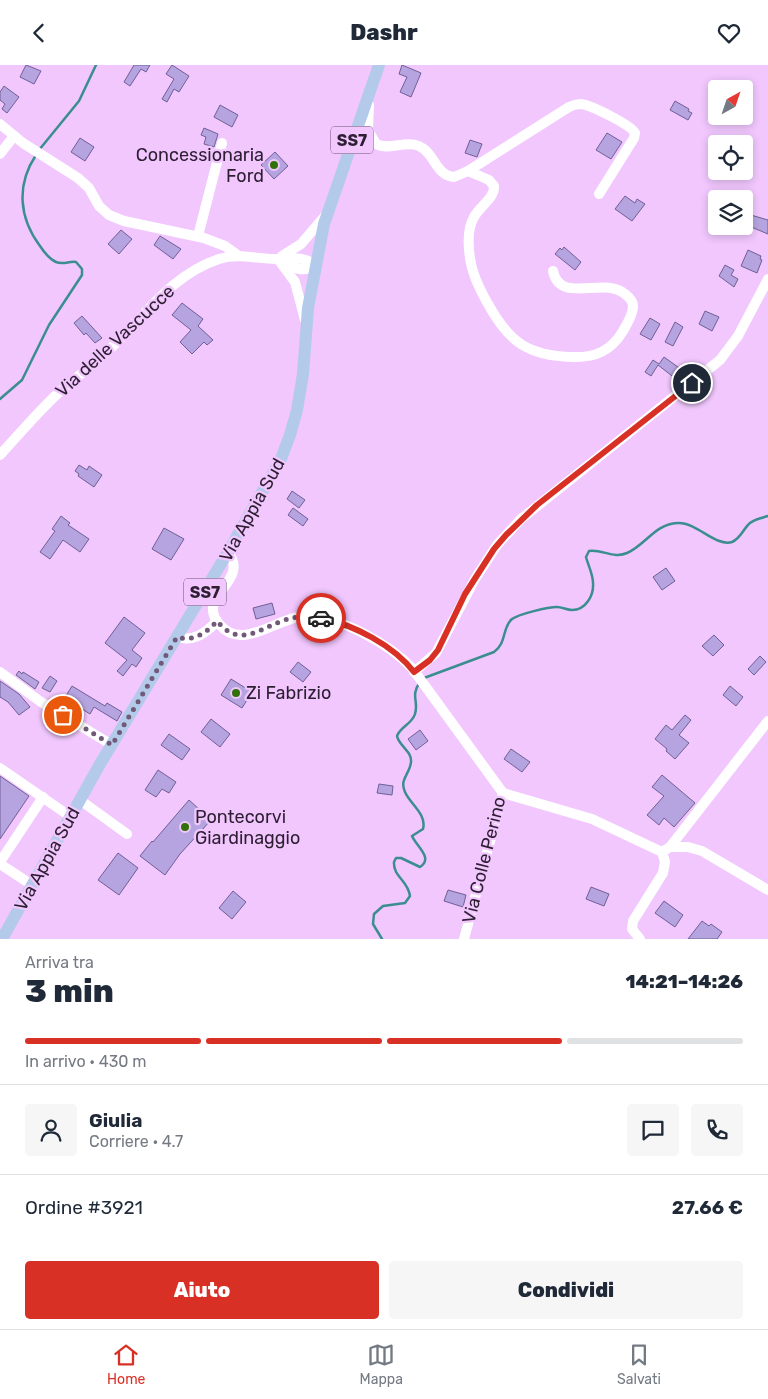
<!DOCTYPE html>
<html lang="it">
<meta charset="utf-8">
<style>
:root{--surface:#fff;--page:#f6f6f7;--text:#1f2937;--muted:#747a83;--line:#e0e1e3;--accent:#d93025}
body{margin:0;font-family:Rubik,sans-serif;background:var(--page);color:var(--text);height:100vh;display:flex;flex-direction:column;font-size:19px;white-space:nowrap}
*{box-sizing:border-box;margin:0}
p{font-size:16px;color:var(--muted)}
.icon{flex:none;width:28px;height:28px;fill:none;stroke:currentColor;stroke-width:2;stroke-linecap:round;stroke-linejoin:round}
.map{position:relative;height:874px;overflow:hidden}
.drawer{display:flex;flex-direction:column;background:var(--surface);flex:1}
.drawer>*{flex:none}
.needle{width:32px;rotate:40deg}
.tools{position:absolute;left:708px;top:15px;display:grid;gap:10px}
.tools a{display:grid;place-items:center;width:45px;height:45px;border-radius:5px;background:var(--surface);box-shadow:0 2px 8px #0003;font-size:25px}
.pin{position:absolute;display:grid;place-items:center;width:42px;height:42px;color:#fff;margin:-21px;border:2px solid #fff;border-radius:50%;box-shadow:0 1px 5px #0007}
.courier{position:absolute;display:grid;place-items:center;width:50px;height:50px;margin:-25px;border:4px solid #d93025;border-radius:50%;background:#fff;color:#222;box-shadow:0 1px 6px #0007}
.overview em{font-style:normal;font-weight:800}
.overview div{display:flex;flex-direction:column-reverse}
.overview{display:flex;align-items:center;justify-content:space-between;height:85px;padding:0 25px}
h1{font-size:32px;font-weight:800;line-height:38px}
.bar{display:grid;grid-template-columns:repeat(4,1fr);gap:8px 5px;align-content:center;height:60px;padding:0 25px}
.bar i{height:6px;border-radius:4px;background:var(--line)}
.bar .active{background:var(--accent)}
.bar p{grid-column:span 4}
.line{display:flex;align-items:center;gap:12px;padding:0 25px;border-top:1px solid var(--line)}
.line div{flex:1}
.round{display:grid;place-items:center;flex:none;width:52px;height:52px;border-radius:5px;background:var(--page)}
.button{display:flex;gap:10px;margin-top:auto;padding:10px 25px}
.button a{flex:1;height:58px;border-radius:5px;background:var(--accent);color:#fff;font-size:20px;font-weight:800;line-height:58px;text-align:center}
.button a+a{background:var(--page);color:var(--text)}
header{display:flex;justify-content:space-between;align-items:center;height:65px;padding:0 25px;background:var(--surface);font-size:22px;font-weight:800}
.dock{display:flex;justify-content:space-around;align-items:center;height:70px;border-top:1px solid var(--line);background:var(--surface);font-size:14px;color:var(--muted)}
.dock a{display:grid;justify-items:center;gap:2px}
.dock .active{color:var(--accent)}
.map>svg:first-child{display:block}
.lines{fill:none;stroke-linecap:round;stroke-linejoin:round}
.stream{stroke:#3c8d90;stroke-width:2.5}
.building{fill:#b6a4e0;stroke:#705f95}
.minor{stroke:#fff;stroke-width:10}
.major{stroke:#b4caeb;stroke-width:12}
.done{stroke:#725979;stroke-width:5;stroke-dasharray:0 9}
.route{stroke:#d93025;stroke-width:6}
.poi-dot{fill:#30710a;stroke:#f1c7fe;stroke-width:2}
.labels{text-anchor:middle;stroke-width:4.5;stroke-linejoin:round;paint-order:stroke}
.shield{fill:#f1c7fe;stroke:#68516f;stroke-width:1}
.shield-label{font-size:16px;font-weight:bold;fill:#2d1e32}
.poi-label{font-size:18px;fill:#2d1e32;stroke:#f1c7fe;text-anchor:start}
.street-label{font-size:18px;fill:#2d1e32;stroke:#f1c7fe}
</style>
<header><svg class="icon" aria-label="back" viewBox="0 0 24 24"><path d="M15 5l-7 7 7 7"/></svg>Dashr<svg class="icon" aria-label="heart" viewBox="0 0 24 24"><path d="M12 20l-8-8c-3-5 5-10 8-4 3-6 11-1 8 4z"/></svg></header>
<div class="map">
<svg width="768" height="874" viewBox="0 0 768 874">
<rect width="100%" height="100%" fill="#f1c7fe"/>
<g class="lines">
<g class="stream">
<polyline points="39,85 79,36 96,0"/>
<path d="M0,334L22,315L49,260L82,210V204L76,197C69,196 63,200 56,197C49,194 44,187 40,181C19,153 16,120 36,90"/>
<path d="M424,613L494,587C507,578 502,562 512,554C519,549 548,542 557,542C562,542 567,545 572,545C586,545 594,530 593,518C593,509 588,500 586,492L589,486C602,484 614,494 627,488C646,480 655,458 679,458C697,458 716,482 732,477C741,473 743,464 750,458C755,454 762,453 768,451"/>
<path d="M382,874L373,859L374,849L383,841L405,838L410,831C408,815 393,812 394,797L396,793H401L420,802C434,793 416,781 412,771L423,764C427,749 410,739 405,727C399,714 410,709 411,697C412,686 399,681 397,671C401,661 412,659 415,649C419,636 410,631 420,617"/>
</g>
</g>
<g class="building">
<polygon points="26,0 41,6 34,19 20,12"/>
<polygon points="134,0 150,0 146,7 141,4 130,21 124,17"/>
<polygon points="172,0 189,11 179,27 174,24 167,37 162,34 174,14 166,9"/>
<polygon points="402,0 421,8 411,32 400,27 407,12 399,9"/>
<polygon points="4,21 19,32 7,48 2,44 5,39 0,35 0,27"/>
<polygon points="675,36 689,44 688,46 692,48 688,55 670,45"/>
<polygon points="220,40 238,50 232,62 214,52"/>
<polygon points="204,63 218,69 214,82 204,79 206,72 201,70"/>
<polygon points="607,68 622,77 611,94 596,85"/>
<polygon points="80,73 94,82 85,96 71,87"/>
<polygon points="470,75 482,79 477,92 465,88"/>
<polygon points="275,87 288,101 274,114 261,100"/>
<polygon points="625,131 635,138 637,134 645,139 632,156 615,144"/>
<polygon points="744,148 768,155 768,169 744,159"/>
<polygon points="121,165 132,174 119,189 108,179"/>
<polygon points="160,171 181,184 173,194 154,180"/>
<polygon points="564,182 581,197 575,205 555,189 560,183 562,185"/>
<polygon points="748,185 761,191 760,194 762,195 757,208 741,201"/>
<polygon points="725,200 734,205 731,210 738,214 734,222 719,211"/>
<polygon points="182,238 203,254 198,261 213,275 207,280 204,277 192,289 180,277 191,265 172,250"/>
<polygon points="705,246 719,252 712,266 699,259"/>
<polygon points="82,251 102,273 95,278 86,268 84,270 74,258"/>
<polygon points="650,253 660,259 651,275 640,269"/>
<polygon points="675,257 683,262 673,281 665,277"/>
<polygon points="664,292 682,305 676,314 658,300 651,311 645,307 653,295 659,299"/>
<polygon points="79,400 87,405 89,401 102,410 94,422 78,411 79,409 75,406"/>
<polygon points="292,426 305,435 299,443 287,434"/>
<polygon points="293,443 308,454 303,461 288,450"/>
<polygon points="61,451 70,458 68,460 89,474 80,487 63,475 50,494 40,487 55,466 52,464"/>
<polygon points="164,463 184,474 171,495 152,484"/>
<polygon points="666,503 675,516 662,525 653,512"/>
<polygon points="272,538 275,549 256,554 253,543"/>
<polygon points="124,552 145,568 132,585 142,593 136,602 132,599 123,611 117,606 127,595 105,578"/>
<polygon points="714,570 724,580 713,591 702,581"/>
<polygon points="760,591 766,597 754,610 748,604"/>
<polygon points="298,597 311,607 303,617 290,607"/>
<polygon points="19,606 22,609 23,607 39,617 35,624 16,610"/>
<polygon points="50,611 57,616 50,627 42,623"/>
<polygon points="231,614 252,627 242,643 221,630"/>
<polygon points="0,616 19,629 30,642 19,650 8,637 0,632"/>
<polygon points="72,621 105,641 107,638 122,647 117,656 94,642 90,649 74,639 70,646 54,637 58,630 64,634"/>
<polygon points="730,621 743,632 736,641 723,630"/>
<polygon points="685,650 691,655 679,670 689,678 675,694 666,686 667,684 655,674 666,660 672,665"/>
<polygon points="211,654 230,669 220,682 201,667"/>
<polygon points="420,665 428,676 416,685 408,674"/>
<polygon points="169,669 190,684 182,695 161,680"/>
<polygon points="511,684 530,697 522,707 504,694"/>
<polygon points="158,705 176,717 169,728 162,724 156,732 145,725"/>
<polygon points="662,710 695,738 674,762 664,753 659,760 647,750 664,731 652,722"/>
<polygon points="0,711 29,731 0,774"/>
<polygon points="379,719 393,721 392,730 377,728"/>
<polygon points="189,735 211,755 180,789 165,810 140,791 152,776 153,777"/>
<polygon points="118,788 138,803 119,830 98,815"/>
<polygon points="591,822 609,829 604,841 586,834"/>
<polygon points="448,825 466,830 463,842 444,836"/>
<polygon points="233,826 246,837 232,854 219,843"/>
<polygon points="664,836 683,850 675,862 655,848"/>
<polygon points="702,856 709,861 711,859 722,867 717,874 688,874"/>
</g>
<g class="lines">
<g class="minor">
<path d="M369,40L368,65L376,79C389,86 405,75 419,81C435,88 435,110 454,112L468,106L569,42C573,40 577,39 581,39C591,40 631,60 635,68L634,73L599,129"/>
<polyline points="0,59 23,78 78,113 89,123 99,141 109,150 124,156 204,173 225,181 239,191"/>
<polyline points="0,89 14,71"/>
<path d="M468,106L489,115L494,121C495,133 480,141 474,152C467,164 468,180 470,193C472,209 480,225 488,239C509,277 528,291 572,292C595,293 611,286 623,266C627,259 633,250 633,241C633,236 629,232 625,229C604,211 560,240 553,206"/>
<polyline points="198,171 222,78"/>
<polyline points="282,191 301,179 325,151"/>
<polyline points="281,198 295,217 305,255"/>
<path d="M0,390C19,369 37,348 57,329C75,313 95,299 112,282C145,250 173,209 219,194C239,188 256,194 276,194C292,194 301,190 315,200C302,210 289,200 276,194"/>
<path d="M228,487C251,517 195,530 219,559C243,588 277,551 307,551C341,552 389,579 412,603L503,728L464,874"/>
<path d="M177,572C194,577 206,568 217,556"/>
<polyline points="0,607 41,637 112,680"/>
<polyline points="414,607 436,588 475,514 497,480 521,454 720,295 738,271 768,214"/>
<polyline points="0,703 71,752"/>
<polyline points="503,728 592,754 662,787 670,782 768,656"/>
<polyline points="80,735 127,769"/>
<polyline points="670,782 688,782 702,786 768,825"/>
<polyline points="0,797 43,732"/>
<polyline points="0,799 32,820"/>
<polyline points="640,874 632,864 633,856 663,808 665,797 662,787"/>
</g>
<polyline class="major" points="2,874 100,699 228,487 281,394 290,370 297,345 303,309 308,243 324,159 379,0"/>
</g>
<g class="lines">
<path class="done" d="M63,650L112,680L177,572C194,577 206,568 217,556C240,584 260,563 285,555C297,551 309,551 321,553"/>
<path class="route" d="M321,553C354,560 393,580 414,607L430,595L438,585L465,529L494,484L506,470L537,440L692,318"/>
</g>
<g class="poi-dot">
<circle cx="274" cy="100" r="5"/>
<circle cx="236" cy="628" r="5"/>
<circle cx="185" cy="762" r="5"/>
</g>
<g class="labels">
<g class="shield">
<rect x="331" y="61.5" width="42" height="27" rx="4"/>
<rect x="184" y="513.5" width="42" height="27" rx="4"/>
</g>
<g class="shield-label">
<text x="352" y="81">SS7</text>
<text x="205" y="533">SS7</text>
</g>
<g class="poi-label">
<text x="264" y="96" text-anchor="end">Concessionaria<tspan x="264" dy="21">Ford</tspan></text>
<text x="246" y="634">Zi Fabrizio</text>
<text x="195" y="758">Pontecorvi<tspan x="195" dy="21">Giardinaggio</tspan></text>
</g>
<g class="street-label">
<text transform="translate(115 276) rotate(-43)" y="6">Via delle Vascucce</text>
<text transform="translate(252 445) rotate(-61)" y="6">Via Appia Sud</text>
<text transform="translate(47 794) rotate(-61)" y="6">Via Appia Sud</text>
<text transform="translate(484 795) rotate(-76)" y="6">Via Colle Perino</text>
</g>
</g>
</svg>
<div class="tools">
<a><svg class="needle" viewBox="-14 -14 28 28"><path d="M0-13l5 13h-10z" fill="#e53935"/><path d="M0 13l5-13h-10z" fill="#747a83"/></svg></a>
<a><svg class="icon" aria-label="locate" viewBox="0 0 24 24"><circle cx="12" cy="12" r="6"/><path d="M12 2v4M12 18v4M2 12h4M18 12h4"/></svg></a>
<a><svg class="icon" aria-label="layers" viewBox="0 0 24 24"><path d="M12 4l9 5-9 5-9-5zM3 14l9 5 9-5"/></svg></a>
</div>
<div class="pin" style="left:63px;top:650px;background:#ea580c"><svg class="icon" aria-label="bag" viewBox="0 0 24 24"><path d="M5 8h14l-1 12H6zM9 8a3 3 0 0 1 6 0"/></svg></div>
<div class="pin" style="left:692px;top:318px;background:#1f2937"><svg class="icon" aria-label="home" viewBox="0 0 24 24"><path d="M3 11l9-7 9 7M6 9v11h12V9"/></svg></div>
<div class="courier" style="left:321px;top:553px"><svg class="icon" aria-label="car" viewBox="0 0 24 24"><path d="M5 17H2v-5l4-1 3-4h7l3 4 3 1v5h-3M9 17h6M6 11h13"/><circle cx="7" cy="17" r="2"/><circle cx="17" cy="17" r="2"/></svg></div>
</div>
<section class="drawer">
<div class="overview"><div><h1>3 min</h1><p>Arriva tra</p></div><em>14:21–14:26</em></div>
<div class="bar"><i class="active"></i><i class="active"></i><i class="active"></i><i></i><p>In arrivo · 430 m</p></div>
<div class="line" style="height:90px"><a class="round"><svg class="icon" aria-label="person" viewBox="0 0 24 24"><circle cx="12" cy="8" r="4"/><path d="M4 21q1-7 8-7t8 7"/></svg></a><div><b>Giulia</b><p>Corriere · 4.7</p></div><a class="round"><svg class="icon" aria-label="chat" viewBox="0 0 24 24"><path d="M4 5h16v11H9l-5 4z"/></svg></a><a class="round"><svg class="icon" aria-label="phone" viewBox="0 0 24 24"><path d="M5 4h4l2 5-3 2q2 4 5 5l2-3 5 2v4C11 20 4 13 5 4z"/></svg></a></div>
<div class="line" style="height:65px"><div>Ordine #3921</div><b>27.66 €</b></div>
<div class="button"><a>Aiuto</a><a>Condividi</a></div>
</section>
<nav class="dock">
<a class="active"><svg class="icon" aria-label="home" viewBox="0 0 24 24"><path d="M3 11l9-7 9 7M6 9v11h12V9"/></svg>Home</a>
<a><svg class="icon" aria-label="map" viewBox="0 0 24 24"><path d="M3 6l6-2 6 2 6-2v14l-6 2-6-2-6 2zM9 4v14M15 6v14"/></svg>Mappa</a>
<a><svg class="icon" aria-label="saved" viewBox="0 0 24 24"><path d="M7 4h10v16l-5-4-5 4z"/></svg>Salvati</a>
</nav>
